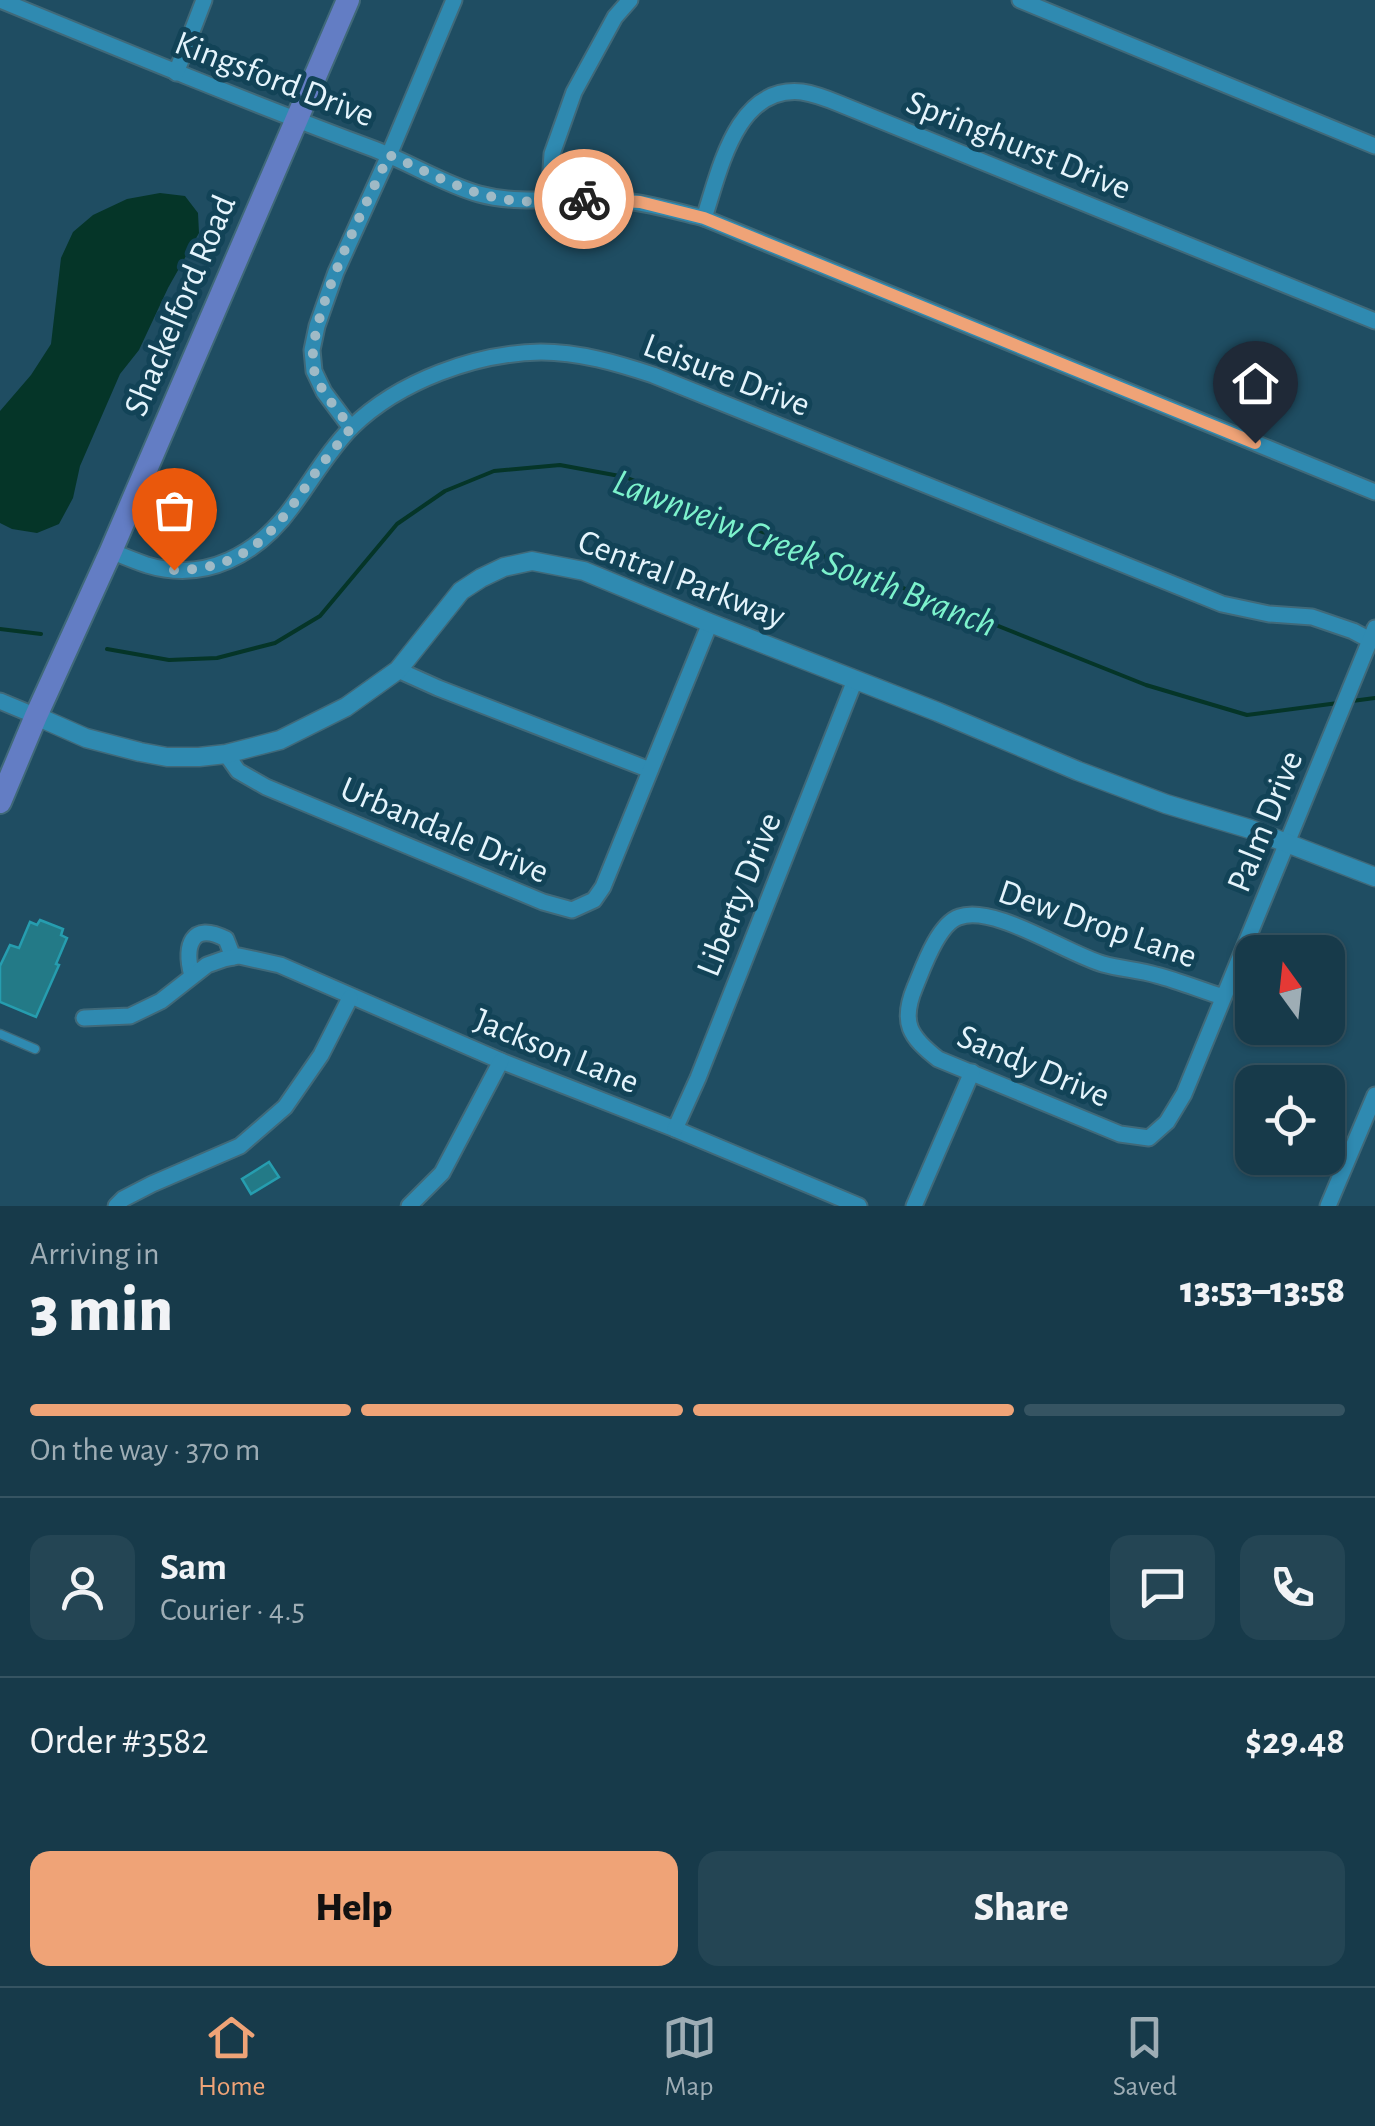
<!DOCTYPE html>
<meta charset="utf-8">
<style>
:root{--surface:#173a4a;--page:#244554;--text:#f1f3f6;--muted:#9eadb5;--line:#365462;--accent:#efa377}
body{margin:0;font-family:"Alegreya Sans",sans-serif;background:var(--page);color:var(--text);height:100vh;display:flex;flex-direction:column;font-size:38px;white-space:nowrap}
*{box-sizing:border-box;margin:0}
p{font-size:32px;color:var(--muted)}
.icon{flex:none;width:55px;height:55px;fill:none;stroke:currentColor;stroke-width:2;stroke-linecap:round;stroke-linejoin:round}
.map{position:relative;height:1206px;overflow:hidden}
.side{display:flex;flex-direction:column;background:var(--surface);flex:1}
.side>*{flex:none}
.needle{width:65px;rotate:345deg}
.tools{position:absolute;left:1235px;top:935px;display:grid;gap:20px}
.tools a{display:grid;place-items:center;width:110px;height:110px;border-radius:20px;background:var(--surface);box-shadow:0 2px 8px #0004,0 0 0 2px var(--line);font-size:50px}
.pin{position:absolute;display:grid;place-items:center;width:85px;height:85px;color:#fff;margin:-102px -42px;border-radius:50% 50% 50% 0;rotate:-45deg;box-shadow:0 0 10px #0007}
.pin .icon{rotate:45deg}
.courier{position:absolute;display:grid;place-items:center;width:100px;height:100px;margin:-50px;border:8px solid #efa377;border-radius:50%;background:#fff;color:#222;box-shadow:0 2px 12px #0007}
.head em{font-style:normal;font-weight:800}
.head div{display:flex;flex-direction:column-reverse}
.head{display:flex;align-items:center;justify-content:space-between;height:170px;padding:0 30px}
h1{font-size:65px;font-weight:800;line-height:75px}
.bar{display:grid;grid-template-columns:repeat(4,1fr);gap:15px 10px;align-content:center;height:120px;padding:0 30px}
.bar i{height:12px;border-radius:8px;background:var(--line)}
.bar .selected{background:var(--accent)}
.bar p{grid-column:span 4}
.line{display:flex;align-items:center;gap:25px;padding:0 30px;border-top:2px solid var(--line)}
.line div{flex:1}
.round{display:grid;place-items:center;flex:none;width:105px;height:105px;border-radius:20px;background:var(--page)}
.button{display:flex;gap:20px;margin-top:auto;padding:20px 30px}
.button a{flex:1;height:115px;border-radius:20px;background:var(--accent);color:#111;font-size:40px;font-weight:800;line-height:115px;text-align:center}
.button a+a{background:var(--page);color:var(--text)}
.tab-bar{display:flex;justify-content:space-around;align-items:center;height:140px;border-top:2px solid var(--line);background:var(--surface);font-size:28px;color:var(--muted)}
.tab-bar a{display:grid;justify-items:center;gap:5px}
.tab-bar .selected{color:var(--accent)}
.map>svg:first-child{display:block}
.water{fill:#053528}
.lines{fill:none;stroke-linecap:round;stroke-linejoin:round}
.stream{stroke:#053528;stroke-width:4}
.building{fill:#237a87;stroke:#269daf;stroke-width:2.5}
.service-casing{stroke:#406979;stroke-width:11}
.minor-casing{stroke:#406979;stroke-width:19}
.tertiary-casing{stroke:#406979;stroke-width:21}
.primary-casing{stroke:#406979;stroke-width:26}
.service{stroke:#2f8ab1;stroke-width:8}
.minor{stroke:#2f8ab1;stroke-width:15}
.tertiary{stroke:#2f8ab1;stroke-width:18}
.primary{stroke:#637dc4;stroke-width:22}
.done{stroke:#9fbac6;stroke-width:10;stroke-dasharray:0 18}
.route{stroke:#efa377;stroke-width:12}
.labels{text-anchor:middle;stroke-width:10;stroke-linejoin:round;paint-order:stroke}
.street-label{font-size:35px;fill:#e4f4fc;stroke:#124357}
.water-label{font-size:38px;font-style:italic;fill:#7cf2cc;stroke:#124357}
</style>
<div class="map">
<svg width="1375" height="1206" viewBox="0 0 1375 1206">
<rect width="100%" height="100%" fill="#1f4d62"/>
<polygon class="water" points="160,193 185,196 198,213 199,233 168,288 139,350 120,374 80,466 73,498 59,524 37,533 12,529 0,523 0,411 31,375 51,344 61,258 73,232 93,215 127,199"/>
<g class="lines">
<g class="stream">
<polyline points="0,629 41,634"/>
<polyline points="107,649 169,660 217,658 275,643 320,616 397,524 445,491 494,471 560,465 625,477 1146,685 1247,715 1338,703"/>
<polyline points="1352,701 1375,698"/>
</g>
</g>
<g class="building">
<polygon points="40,920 63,929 61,935 67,938 56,964 59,965 36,1017 0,1002 0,966 10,945 19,948 30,922 37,925"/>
<polygon points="269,1162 279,1177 251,1194 242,1179"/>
</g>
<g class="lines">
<g class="service-casing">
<polyline id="service" points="0,1034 35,1049"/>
</g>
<g class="minor-casing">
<g id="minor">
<path d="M0,0C124,51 248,102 374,149C408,162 446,185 479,194C524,206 569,196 615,200C645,202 675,211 704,218L1375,492"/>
<polyline points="1020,0 1375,146"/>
<polyline points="176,73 204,0"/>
<polyline points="549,201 552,154 574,92 615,17 630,0"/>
<path d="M704,218C720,170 736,85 802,92C816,94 828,99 840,104L1375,321"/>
<polyline points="351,428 324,392 314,371 312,350 317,326 336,272 389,155 454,0"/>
<path d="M111,551C123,556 135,561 147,565C206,583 258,554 292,507C312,480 329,450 352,427C399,381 476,353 541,352C579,352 617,363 653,375L1222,604L1269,614L1312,617L1353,631L1370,640"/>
<polyline points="398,670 438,688 650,770"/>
<polyline points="0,701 36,716"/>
<polyline points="226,754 238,771 266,787 543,902 572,910 594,900 603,887 710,623"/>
<path d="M192,976C184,946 191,921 226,939L233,957"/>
<path d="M1223,997C1201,990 1179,981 1156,975C1139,970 1121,969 1103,964C1067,954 994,904 959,917C938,924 923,968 915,987C900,1023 910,1037 938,1059L1120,1134L1149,1138L1167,1122L1184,1094L1375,628"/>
<polyline points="84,1018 130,1016 161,1001 207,965 224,959 239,956 280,965 501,1061 675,1129 859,1206"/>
<polyline points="675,1129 698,1078 855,680"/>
<polyline points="116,1206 123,1199 152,1184 240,1146 285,1107 321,1055 350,998"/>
<polyline points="409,1206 442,1173 501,1061"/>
<polyline points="914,1206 972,1072"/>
<polyline points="1328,1206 1375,1095"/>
</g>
</g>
<g class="tertiary-casing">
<polyline id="tertiary" points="36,716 86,738 140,752 167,757 199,757 226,754 280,740 346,707 398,670 461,591 481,578 504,567 532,561 584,571 710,623 938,712 1078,771 1166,804 1250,829 1375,877"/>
</g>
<g class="primary-casing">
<polyline id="primary" points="0,802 36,716 111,551 348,0"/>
</g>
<use href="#service" class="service"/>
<use href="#minor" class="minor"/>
<use href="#tertiary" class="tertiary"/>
<use href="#primary" class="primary"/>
</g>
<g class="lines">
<path class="done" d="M174,570C242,570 271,537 307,485C320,465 336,447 351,428C338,410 320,392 314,370C303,324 368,201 389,155C425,170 460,191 498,198C526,204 556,201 584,199"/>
<polyline class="route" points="584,199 640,202 704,218 1255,443"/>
</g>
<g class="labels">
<g class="street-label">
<text transform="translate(275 78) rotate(21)" y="12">Kingsford Drive</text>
<text transform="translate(1019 144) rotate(22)" y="12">Springhurst Drive</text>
<text transform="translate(179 305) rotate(-67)" y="12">Shackelford Road</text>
<text transform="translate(727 374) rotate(21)" y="12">Leisure Drive</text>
<text transform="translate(682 578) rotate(21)" y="12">Central Parkway</text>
<text transform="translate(1264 821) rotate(-68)" y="12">Palm Drive</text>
<text transform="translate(445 829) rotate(23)" y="12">Urbandale Drive</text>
<text transform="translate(738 894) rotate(-68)" y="12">Liberty Drive</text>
<text transform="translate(1098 923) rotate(19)" y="12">Dew Drop Lane</text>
<text transform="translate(557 1050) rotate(22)" y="12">Jackson Lane</text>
<text transform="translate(1034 1065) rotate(23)" y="12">Sandy Drive</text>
</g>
<g class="water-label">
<text transform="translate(805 552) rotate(21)" y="13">Lawnveiw Creek South Branch</text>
</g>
</g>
</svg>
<div class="tools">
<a><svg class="needle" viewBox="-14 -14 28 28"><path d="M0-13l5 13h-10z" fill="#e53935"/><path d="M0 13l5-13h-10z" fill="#9eadb5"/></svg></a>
<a><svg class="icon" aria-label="locate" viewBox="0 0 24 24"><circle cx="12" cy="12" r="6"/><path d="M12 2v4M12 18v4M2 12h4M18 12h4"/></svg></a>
</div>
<div class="pin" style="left:174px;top:570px;background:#ea580c"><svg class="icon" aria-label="bag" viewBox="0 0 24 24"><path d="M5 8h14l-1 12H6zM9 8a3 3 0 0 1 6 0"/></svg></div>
<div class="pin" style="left:1255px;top:443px;background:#1f2937"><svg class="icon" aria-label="home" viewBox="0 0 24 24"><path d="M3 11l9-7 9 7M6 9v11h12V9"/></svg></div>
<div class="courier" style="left:584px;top:199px"><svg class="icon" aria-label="bike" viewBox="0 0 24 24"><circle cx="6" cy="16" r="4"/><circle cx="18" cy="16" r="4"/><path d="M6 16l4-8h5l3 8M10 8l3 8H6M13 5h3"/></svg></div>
</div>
<section class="side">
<div class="head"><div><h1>3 min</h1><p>Arriving in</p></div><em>13:53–13:58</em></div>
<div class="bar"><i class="selected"></i><i class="selected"></i><i class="selected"></i><i></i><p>On the way · 370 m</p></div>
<div class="line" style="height:180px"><a class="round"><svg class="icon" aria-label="person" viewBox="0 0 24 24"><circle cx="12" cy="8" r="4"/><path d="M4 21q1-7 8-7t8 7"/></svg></a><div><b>Sam</b><p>Courier · 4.5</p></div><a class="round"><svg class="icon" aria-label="chat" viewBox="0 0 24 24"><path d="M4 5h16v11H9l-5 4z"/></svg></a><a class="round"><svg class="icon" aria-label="phone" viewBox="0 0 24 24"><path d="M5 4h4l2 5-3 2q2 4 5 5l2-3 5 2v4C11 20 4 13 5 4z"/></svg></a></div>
<div class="line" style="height:130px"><div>Order #3582</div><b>$29.48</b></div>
<div class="button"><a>Help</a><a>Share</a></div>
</section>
<nav class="tab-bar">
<a class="selected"><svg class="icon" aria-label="home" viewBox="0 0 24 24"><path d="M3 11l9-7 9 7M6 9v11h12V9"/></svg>Home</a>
<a><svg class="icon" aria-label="map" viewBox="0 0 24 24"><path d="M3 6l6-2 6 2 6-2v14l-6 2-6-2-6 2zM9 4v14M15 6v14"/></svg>Map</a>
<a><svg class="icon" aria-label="saved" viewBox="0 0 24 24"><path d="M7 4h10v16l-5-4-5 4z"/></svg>Saved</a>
</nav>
